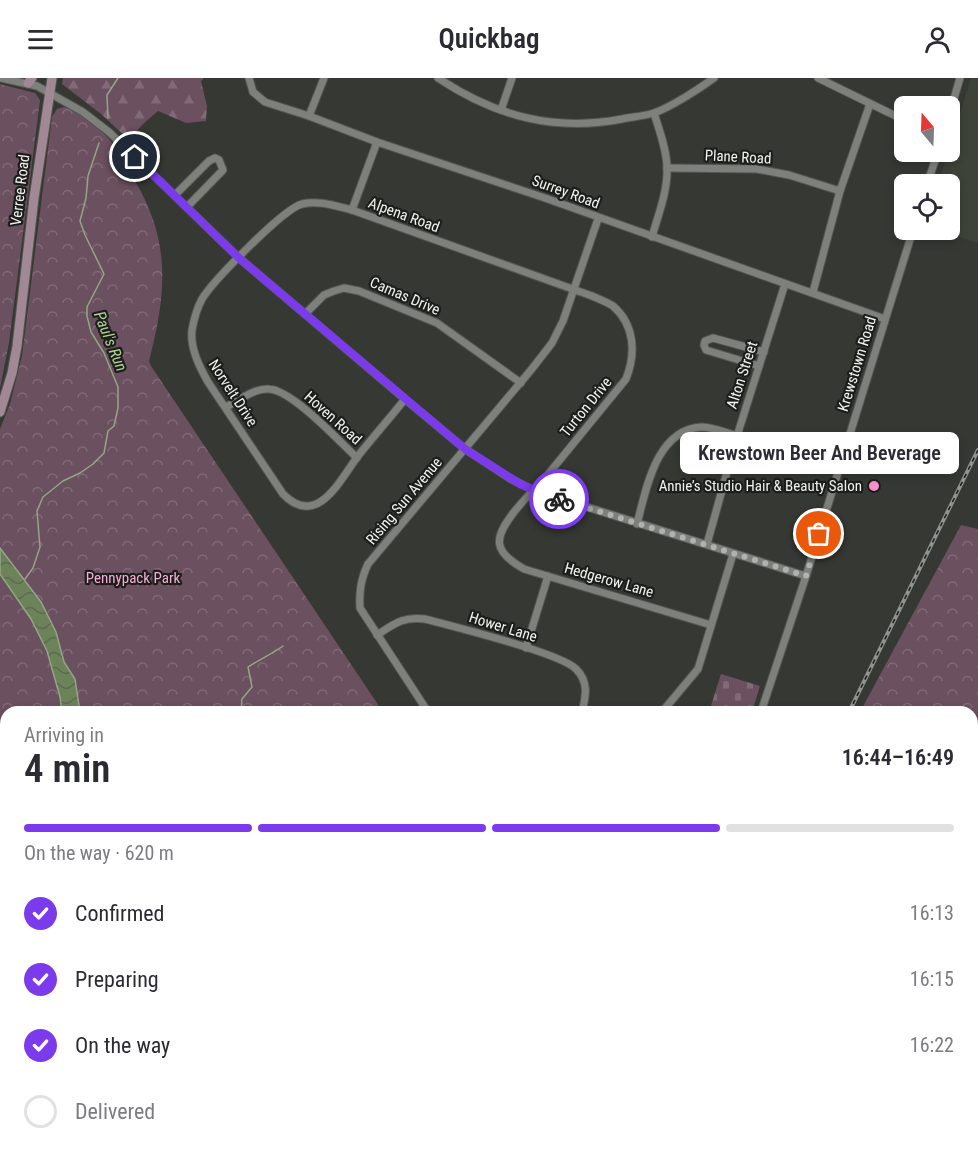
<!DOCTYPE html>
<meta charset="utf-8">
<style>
:root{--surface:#fff;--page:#f2f2f3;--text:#2b2b33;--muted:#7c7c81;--line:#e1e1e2;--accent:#7c3aed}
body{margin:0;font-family:"Roboto Condensed",sans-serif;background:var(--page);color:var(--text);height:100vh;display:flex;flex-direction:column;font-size:22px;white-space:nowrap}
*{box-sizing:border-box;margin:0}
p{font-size:20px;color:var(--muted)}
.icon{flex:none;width:33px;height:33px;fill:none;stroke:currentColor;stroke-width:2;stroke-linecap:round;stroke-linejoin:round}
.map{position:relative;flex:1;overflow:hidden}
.sheet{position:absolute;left:0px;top:628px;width:978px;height:452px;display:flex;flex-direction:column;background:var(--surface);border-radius:18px 18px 0 0;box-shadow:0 3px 9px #0003}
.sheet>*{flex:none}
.needle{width:39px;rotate:341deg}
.controls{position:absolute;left:894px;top:18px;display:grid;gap:12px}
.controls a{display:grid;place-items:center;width:66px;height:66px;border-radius:9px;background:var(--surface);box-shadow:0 3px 9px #0003;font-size:30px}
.pin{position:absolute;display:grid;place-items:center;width:51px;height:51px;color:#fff;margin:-26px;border:3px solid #fff;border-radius:50%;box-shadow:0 2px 6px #0007}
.courier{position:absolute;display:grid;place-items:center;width:60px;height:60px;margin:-30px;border:4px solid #7c3aed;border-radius:50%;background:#fff;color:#222;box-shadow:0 2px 8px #0007}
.bubble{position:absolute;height:42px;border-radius:9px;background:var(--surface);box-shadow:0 3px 9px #0003;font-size:20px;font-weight:600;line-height:42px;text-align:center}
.overview em{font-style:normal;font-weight:600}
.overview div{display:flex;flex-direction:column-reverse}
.overview{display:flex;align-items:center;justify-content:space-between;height:102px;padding:0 24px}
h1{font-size:39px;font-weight:600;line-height:45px}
.bar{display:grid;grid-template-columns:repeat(4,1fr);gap:9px 6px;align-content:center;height:72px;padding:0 24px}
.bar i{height:8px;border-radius:4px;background:var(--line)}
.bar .selected{background:var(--accent)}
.bar p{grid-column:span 4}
ol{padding:0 24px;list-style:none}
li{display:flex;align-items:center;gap:18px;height:66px}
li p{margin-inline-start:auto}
li .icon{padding:6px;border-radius:50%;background:var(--accent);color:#fff;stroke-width:4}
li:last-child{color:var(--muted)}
li i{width:33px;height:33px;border:3px solid var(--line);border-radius:50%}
header{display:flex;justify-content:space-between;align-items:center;height:78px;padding:0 24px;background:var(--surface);font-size:27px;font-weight:600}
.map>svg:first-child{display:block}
.built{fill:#3d4339}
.forest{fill:url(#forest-firs)}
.cemetery{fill:url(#cemetery-stones)}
.park{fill:url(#park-crowns)}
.water{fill:url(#water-waves);stroke:#94a586;stroke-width:1.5}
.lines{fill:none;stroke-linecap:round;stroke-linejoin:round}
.stream{stroke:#94a586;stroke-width:1.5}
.minor-casing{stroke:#535652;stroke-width:9}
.secondary-casing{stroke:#535652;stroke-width:11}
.minor{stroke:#7e817b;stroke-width:7}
.secondary{stroke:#a28894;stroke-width:9}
.rail-casing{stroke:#91938f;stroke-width:4}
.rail{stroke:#1d1e1c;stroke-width:1.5;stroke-dasharray:4.5;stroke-linecap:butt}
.done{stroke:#afb2ae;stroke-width:6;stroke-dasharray:0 10.8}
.route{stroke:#7c3aed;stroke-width:8}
.poi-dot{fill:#f790cd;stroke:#1d1e1c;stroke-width:2}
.labels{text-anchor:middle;stroke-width:4.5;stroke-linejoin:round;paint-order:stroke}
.street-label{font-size:15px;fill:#f1f3f0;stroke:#1d1e1c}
.poi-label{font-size:15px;fill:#f1f3f0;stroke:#1d1e1c;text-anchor:end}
.park-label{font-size:15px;fill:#f6afd7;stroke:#1d1e1c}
.water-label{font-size:16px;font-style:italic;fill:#acd18f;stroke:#1d1e1c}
</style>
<header><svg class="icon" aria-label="menu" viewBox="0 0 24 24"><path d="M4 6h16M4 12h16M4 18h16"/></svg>Quickbag<svg class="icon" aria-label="person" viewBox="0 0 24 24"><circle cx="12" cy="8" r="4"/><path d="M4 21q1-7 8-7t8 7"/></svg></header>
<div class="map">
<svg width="978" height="1079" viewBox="0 0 978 1079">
<defs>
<pattern id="forest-firs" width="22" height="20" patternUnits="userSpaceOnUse" patternTransform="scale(1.5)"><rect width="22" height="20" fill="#6b505f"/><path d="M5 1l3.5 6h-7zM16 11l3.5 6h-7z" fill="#816a76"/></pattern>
<pattern id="cemetery-stones" width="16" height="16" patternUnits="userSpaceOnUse" patternTransform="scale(1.5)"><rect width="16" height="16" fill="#6b505f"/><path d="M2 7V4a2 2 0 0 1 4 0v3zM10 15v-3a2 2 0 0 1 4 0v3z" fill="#816a76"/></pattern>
<pattern id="park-crowns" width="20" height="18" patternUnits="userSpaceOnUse" patternTransform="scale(1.5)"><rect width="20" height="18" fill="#6b505f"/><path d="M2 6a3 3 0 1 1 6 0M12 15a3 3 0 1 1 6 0" fill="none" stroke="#816a76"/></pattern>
<pattern id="water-waves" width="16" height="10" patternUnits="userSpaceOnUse" patternTransform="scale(1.5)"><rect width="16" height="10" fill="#6c8359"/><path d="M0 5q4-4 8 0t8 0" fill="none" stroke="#5c6951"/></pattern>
</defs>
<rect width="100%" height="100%" fill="#353833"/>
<polygon class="built" points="971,0 978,0 978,165 937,152 950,152 950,106 938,106"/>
<polygon class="forest" points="63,0 204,0 201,3 207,28 206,43 186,45 158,33 143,46 129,62 101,36 62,6"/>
<polygon class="cemetery" points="721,596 760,608 752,634 709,634"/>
<g class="park">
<polygon points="0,6 35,15 40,22 9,265 0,310"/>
<path d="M64,29C81,35 102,51 112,65C115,70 118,76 121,81C170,151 170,203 149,283L151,288L383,634H6V1074H658L657,1079H0V351L10,326L22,278L52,39L57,31Z"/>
<polygon points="961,447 978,451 978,1073 974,1079 665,1079 667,1074 972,1074 972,634 860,634"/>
</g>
<polygon class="water" points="0,470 41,524 56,554 64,584 75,601 80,634 62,634 60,619 47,573 31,541 0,496"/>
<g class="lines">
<g class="stream">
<polyline points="108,40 107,17 118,0"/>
<polyline points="25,501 33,490 40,469 37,433 43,419 63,403 80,395 93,386 104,375 108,353 114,348 118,330 118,309 104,275 91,254 87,238 87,229 104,196 85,157 80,143 86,120 88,98 99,65"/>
<path d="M241,634L242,621L252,609L248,589C260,581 272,576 283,568"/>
<polyline points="972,738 978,743"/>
</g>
<g class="minor-casing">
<g id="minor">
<polyline points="1,0 37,8 83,34 109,54 239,180 405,321 465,371 511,401 533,412 806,498"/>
<polyline points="249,0 253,14 265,24 309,38 377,64 545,120 885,241"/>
<path d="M438,0C495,38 554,54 622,41C632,39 644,38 654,35C671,29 699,11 714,0"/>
<polyline points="818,0 904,42"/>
<polyline points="501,32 512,0"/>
<polyline points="950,34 960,0"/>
<polyline points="309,38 324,0"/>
<polyline points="667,90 757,91 789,97 840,113"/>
<polyline points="927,106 938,74"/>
<polyline points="175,117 209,83 215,80 219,82 223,92 187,129"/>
<polyline points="352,132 377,64"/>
<path d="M652,159C658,137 668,113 667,90C667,72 659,52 654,35"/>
<polyline points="813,214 840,113 870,26"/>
<polyline points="306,235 324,217 334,213 344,210 359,213 437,245 521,305"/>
<polyline points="759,288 706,272 704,267 705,263 713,260 764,274"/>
<path d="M405,321C390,340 373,359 358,378C340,402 317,451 283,416L208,304C199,288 190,270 192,252C194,241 197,230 202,221C213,203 283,131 302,126C319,122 335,128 352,132L592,218C599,221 607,224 613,228C635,247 636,276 626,301L541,405C531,414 523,423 514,434C494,460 492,473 524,491L711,547"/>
<path d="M226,329C238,323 254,310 269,311C292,312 339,363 357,380"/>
<path d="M637,446C646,412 656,351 702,349C713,349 727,355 737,358"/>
<polyline points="707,466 737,358 785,206"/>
<path d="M377,557C394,546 403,538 425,541C452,548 561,575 576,591C589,604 586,618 582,634"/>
<polyline points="526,570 548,498"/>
<path d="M428,634L360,530C359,513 361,501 368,486L531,292L552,265L563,243L598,141"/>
<polyline points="662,634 698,591 733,476"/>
<polyline points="761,634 806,498 913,152"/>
<polyline points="661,1079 663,1074"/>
</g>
</g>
<g class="secondary-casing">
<g id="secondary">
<polyline points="28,5 32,0"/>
<polyline points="0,334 12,295 17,268 34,120 52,0"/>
</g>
</g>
<use href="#minor" class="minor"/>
<use href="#secondary" class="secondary"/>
<g class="rail-casing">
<g id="rail">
<polyline points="849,634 978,372"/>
<polyline points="631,1079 633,1074"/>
</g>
</g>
<use href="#rail" class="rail"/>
</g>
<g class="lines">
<polyline class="done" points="559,421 806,498 819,456"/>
<polyline class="route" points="135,79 239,180 465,371 522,407 559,421"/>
</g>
<circle class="poi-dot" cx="874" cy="408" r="6"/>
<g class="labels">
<g class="street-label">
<text transform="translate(738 79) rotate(3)" y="5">Plane Road</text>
<text transform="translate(20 112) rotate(-83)" y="5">Verree Road</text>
<text transform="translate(566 114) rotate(20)" y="5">Surrey Road</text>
<text transform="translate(404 137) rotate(20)" y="5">Alpena Road</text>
<text transform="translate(405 218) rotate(23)" y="5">Camas Drive</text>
<text transform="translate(857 286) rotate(-73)" y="5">Krewstown Road</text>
<text transform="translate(742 297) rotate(-72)" y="5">Alton Street</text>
<text transform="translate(233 315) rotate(57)" y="5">Norvelt Drive</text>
<text transform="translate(586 329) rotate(-51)" y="5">Turton Drive</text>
<text transform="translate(333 340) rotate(42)" y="5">Hoven Road</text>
<text transform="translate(404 423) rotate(-50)" y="5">Rising Sun Avenue</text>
<text transform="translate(609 502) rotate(16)" y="5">Hedgerow Lane</text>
<text transform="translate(503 549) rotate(17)" y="5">Hower Lane</text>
</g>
<g class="poi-label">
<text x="862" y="413">Annie’s Studio Hair &amp; Beauty Salon</text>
</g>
<g class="park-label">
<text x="133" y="505">Pennypack Park</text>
</g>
<g class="water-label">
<text transform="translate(111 263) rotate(68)" y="6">Paul's Run</text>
</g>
</g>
</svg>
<div class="controls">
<a><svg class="needle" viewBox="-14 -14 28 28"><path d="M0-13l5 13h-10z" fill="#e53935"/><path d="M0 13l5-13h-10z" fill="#7c7c81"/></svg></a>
<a><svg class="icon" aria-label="locate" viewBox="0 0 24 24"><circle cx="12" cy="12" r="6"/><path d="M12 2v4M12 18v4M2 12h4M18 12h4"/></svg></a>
</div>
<div class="pin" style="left:819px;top:456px;background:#ea580c"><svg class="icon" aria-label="bag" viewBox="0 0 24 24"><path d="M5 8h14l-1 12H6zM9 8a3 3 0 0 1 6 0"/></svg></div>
<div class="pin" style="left:135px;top:79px;background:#1f2937"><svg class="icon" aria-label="home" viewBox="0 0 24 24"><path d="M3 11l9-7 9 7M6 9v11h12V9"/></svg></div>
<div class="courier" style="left:559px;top:421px"><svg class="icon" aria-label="bike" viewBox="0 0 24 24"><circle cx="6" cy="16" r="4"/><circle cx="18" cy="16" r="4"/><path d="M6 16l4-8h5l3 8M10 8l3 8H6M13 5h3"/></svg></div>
<div class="bubble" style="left:680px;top:354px;width:279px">Krewstown Beer And Beverage</div>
<section class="sheet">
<div class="overview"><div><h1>4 min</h1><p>Arriving in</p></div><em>16:44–16:49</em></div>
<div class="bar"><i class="selected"></i><i class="selected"></i><i class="selected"></i><i></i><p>On the way · 620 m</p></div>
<ol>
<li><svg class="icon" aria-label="check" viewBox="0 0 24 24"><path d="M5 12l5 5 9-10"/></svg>Confirmed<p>16:13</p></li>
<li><svg class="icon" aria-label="check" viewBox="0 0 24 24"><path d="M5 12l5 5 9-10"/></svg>Preparing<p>16:15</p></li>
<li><svg class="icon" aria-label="check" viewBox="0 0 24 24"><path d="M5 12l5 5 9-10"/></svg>On the way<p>16:22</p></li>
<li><i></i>Delivered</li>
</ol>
</section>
</div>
